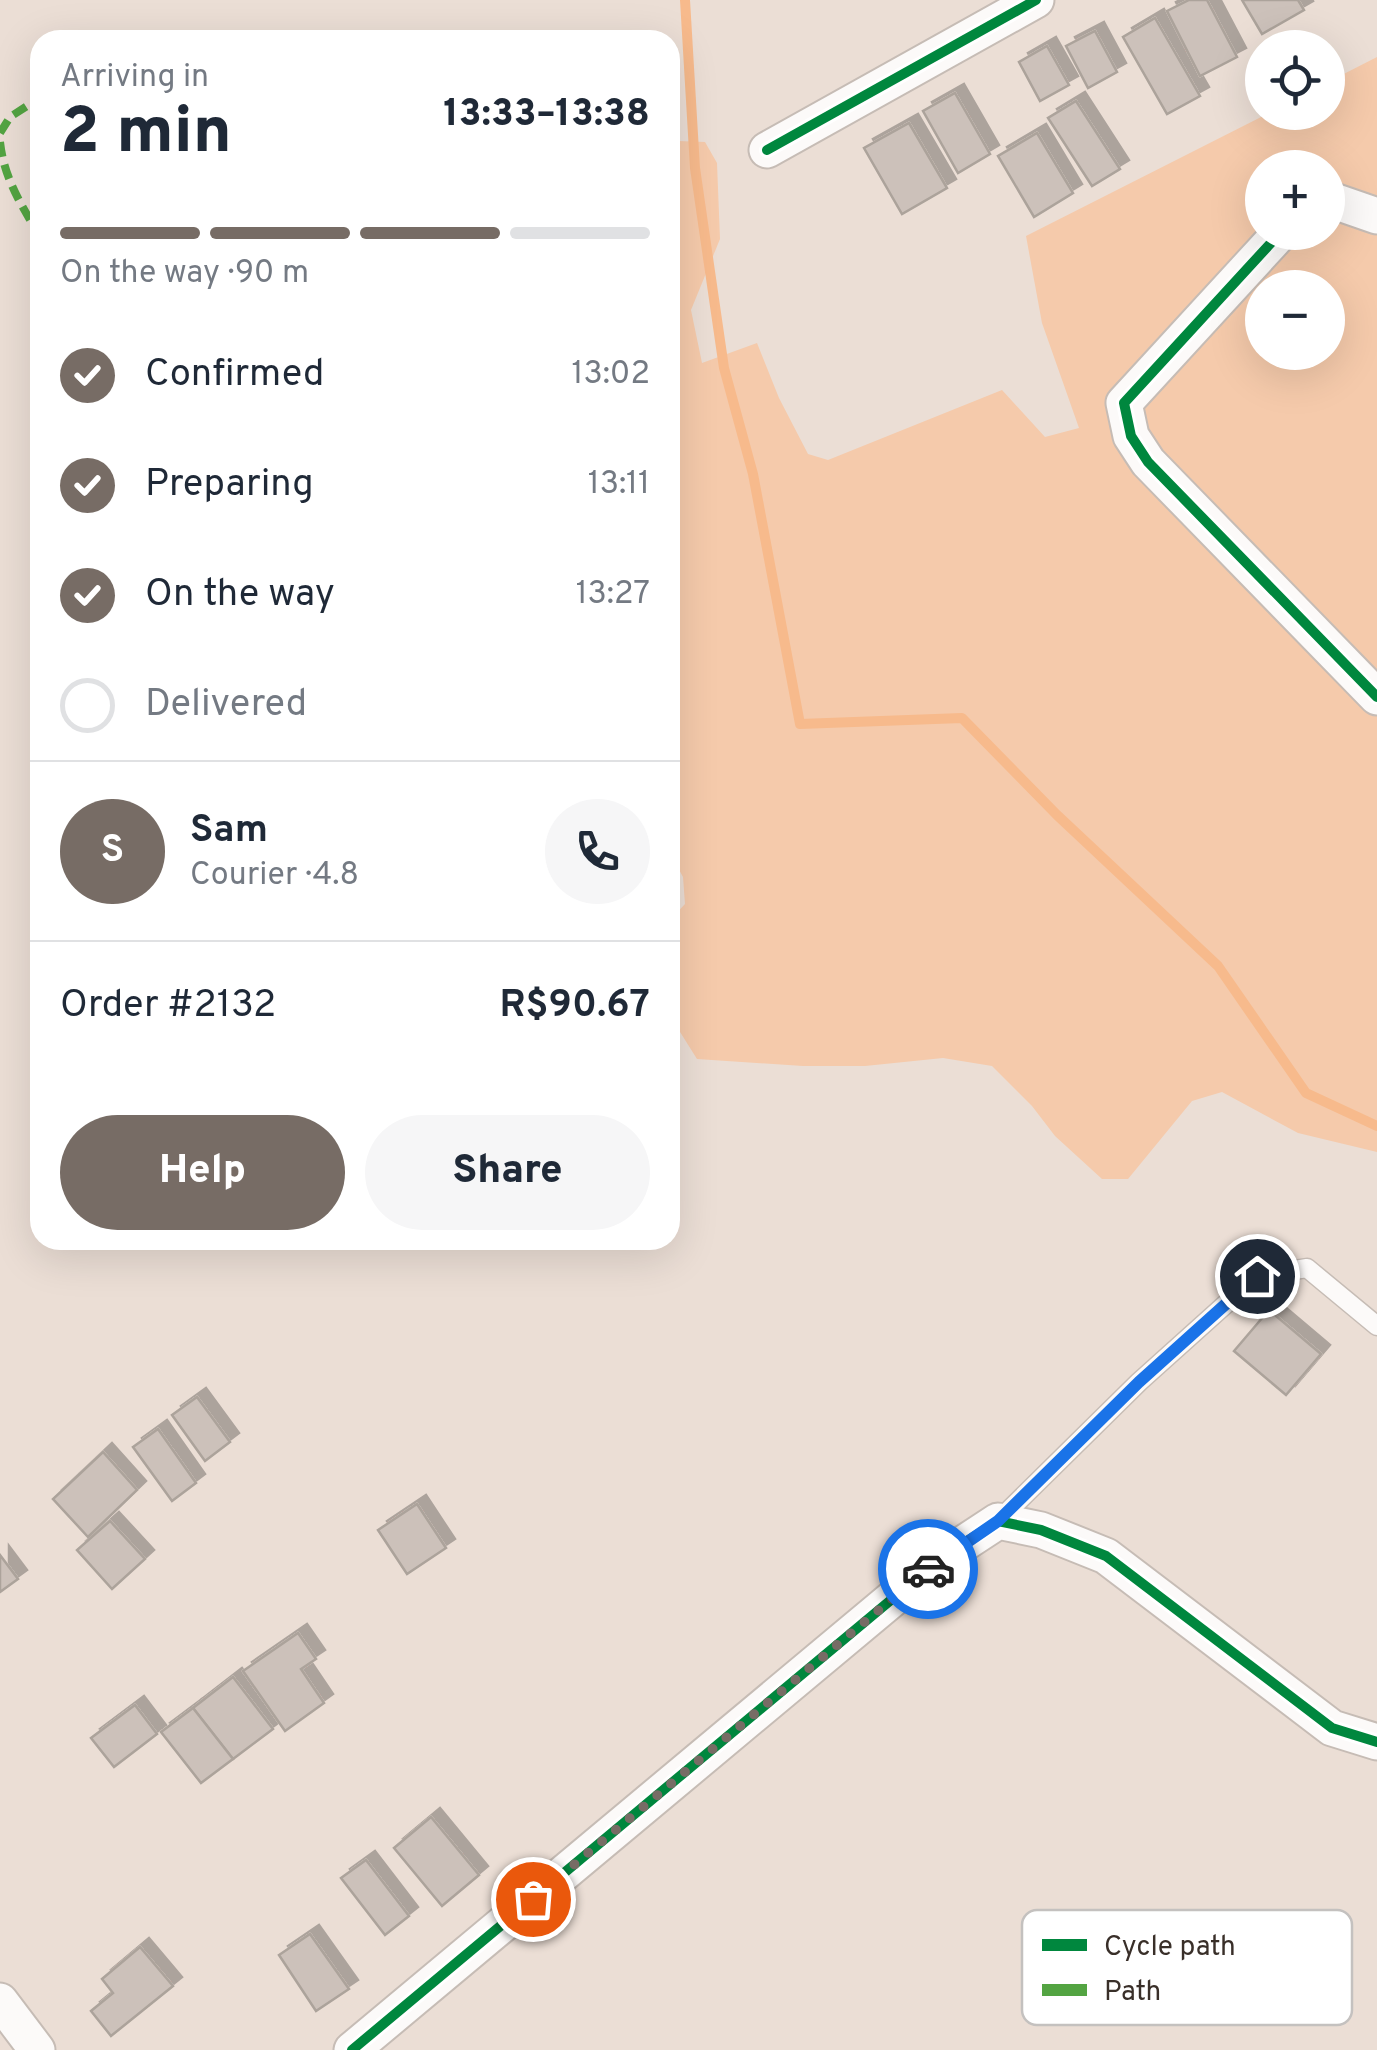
<!DOCTYPE html>
<meta charset="utf-8">
<style>
:root{--surface:#fff;--page:#f6f6f7;--text:#1f2937;--muted:#747a83;--line:#e0e1e3;--accent:#776c65}
body{margin:0;font-family:Overpass,sans-serif;background:var(--page);color:var(--text);height:100vh;display:flex;flex-direction:column;font-size:38px;white-space:nowrap}
*{box-sizing:border-box;margin:0}
p{font-size:32px;color:var(--muted)}
.icon{flex:none;width:55px;height:55px;fill:none;stroke:currentColor;stroke-width:2;stroke-linecap:round;stroke-linejoin:round}
.map{position:relative;flex:1;overflow:hidden}
.drawer{position:absolute;left:30px;top:30px;width:650px;height:1220px;display:flex;flex-direction:column;background:var(--surface);border-radius:30px;box-shadow:0 10px 40px #0002}
.drawer>*{flex:none}
.fabs{position:absolute;left:1245px;top:30px;display:grid;gap:20px}
.fabs a{display:grid;place-items:center;width:100px;height:100px;border-radius:50%;background:var(--surface);box-shadow:0 10px 40px #0002;font-size:50px}
.pin{position:absolute;display:grid;place-items:center;width:85px;height:85px;color:#fff;margin:-42px;border:5px solid #fff;border-radius:50%;box-shadow:0 2px 10px #0007}
.courier{position:absolute;display:grid;place-items:center;width:100px;height:100px;margin:-50px;border:8px solid #1a73e8;border-radius:50%;background:#fff;color:#222;box-shadow:0 2px 12px #0007}
.overview em{font-style:normal;font-weight:800}
.overview div{display:flex;flex-direction:column-reverse}
.overview{display:flex;align-items:center;justify-content:space-between;height:170px;padding:0 30px}
h1{font-size:65px;font-weight:800;line-height:75px}
.bar{display:grid;grid-template-columns:repeat(4,1fr);gap:15px 10px;align-content:center;height:120px;padding:0 30px}
.bar i{height:12px;border-radius:8px;background:var(--line)}
.bar .current{background:var(--accent)}
.bar p{grid-column:span 4}
.line{display:flex;align-items:center;gap:25px;padding:0 30px;border-top:2px solid var(--line)}
.line div{flex:1}
.round{display:grid;place-items:center;flex:none;width:105px;height:105px;border-radius:52px;background:var(--page)}
ol{padding:0 30px;list-style:none}
li{display:flex;align-items:center;gap:30px;height:110px}
li p{margin-inline-start:auto}
li .icon{padding:10px;border-radius:50%;background:var(--accent);color:#fff;stroke-width:4}
li:last-child{color:var(--muted)}
li i{width:55px;height:55px;border:5px solid var(--line);border-radius:50%}
.primary-button{display:flex;gap:20px;margin-top:auto;padding:20px 30px}
.primary-button a{flex:1;height:115px;border-radius:60px;background:var(--accent);color:#fff;font-size:40px;font-weight:800;line-height:115px;text-align:center}
.primary-button a+a{background:var(--page);color:var(--text)}
.map>svg:first-child{display:block}
.green{fill:#f5caab;fill-rule:evenodd}
.lines{fill:none;stroke-linecap:round;stroke-linejoin:round}
.stream{stroke:#f7ba8c;stroke-width:10}
.building{fill:#ccc1ba;stroke:#aca39b;stroke-width:2.5;filter:url(#shadow)}
.service-casing{stroke:#c6bcb5;stroke-width:21}
.minor-casing{stroke:#c6bcb5;stroke-width:39}
.service{stroke:#fcfaf9;stroke-width:18}
.minor{stroke:#fcfaf9;stroke-width:35}
.quiet{stroke:#53a442;stroke-width:8;stroke-dasharray:15 8;stroke-linecap:butt}
.cycleway-casing{stroke:#fff;stroke-width:16}
.cycleway{stroke:#00873e;stroke-width:10}
.done{stroke:#776c65;stroke-width:10;stroke-dasharray:0 18}
.route{stroke:#1a73e8;stroke-width:12}
.key{fill:#fff;stroke:#c4c1bf;stroke-width:2.5}
.key-label{font-size:28px;fill:#392f29}
</style>
<div class="map">
<svg width="1377" height="2050" viewBox="0 0 1377 2050">
<defs>
<filter id="shadow"><feDropShadow dx="9" dy="-9" stdDeviation="0" flood-color="#0004"/></filter>
</defs>
<rect width="100%" height="100%" fill="#ebded5"/>
<path class="green" d="M1377,57V1152L1298,1133L1222,1092L1192,1101L1128,1179H1102L1055,1136L1032,1106L992,1066L943,1058L865,1066H803L697,1059L670,1016V920L685,904L683,877L670,853V172L678,141L705,142L717,163L720,239L691,310L702,363L757,343L779,398L808,454L828,460L1002,390L1045,437L1079,428L1042,323L1026,236L1269,113L1328,112V82ZM1262,168H1328V232H1262ZM1262,288H1328V352H1262Z"/>
<g class="lines">
<polyline class="stream" points="685,0 695,168 724,368 753,474 800,724 962,718 1057,815 1218,966 1306,1093 1377,1126"/>
</g>
<g class="building">
<polygon points="1189,0 1207,0 1237,57 1200,76 1167,11"/>
<polygon points="1242,0 1298,0 1304,10 1262,34"/>
<polygon points="1155,18 1200,96 1167,114 1123,37"/>
<polygon points="1095,31 1117,72 1088,88 1066,46"/>
<polygon points="1047,46 1069,85 1040,101 1019,62"/>
<polygon points="955,93 990,154 958,173 923,111"/>
<polygon points="1076,101 1120,169 1092,186 1048,118"/>
<polygon points="909,123 947,188 902,214 864,148"/>
<polygon points="1037,133 1073,193 1034,217 998,156"/>
<polygon points="1269,1310 1321,1354 1286,1395 1234,1351"/>
<polygon points="197,1397 230,1442 205,1461 172,1415"/>
<polygon points="158,1429 196,1483 172,1501 133,1447"/>
<polygon points="103,1452 137,1490 88,1537 53,1499"/>
<polygon points="417,1504 446,1548 407,1574 378,1530"/>
<polygon points="110,1521 145,1559 112,1589 77,1550"/>
<polygon points="0,1555 18,1579 0,1592"/>
<polygon points="298,1633 316,1659 301,1669 324,1703 285,1731 243,1671"/>
<polygon points="233,1677 273,1729 233,1759 193,1708"/>
<polygon points="135,1705 157,1734 114,1767 91,1738"/>
<polygon points="193,1708 233,1759 201,1783 161,1732"/>
<polygon points="431,1817 479,1875 442,1906 394,1848"/>
<polygon points="366,1860 409,1916 385,1935 341,1878"/>
<polygon points="310,1934 349,1989 316,2011 279,1955"/>
<polygon points="140,1947 173,1986 111,2036 91,2011 113,1993 102,1979"/>
</g>
<g class="lines">
<g class="service-casing">
<polyline id="service" points="998,1521 1139,1382 1257,1276 1307,1268 1377,1326"/>
</g>
<g class="minor-casing">
<g id="minor">
<polyline points="767,150 1036,0"/>
<polyline points="1328,199 1377,216"/>
<polyline points="1281,232 1124,403 1131,436 1148,462 1377,697"/>
<polyline points="0,2001 37,2050"/>
<polyline points="352,2050 940,1559 998,1521 1041,1530 1106,1556 1332,1728 1377,1742"/>
</g>
</g>
<use href="#service" class="service"/>
<use href="#minor" class="minor"/>
<g class="quiet">
<polyline points="0,133 10,117 27,106 40,115"/>
<path d="M0,142C4,178 21,205 40,236"/>
</g>
<g class="cycleway-casing">
<g id="cycleway">
<polyline points="767,150 1036,0"/>
<polyline points="1281,232 1124,403 1131,436 1148,462 1377,697"/>
<polyline points="352,2050 940,1559 998,1521 1041,1530 1106,1556 1332,1728 1377,1742"/>
</g>
</g>
<use href="#cycleway" class="cycleway"/>
</g>
<g class="lines">
<polyline class="done" points="533,1899 928,1569"/>
<polyline class="route" points="928,1569 998,1521 1139,1382 1257,1276"/>
</g>
<rect x="1022" y="1910" width="330" height="115" rx="15" class="key"/>
<rect x="1042" y="1939" width="45" height="12" fill="#00873e"/>
<rect x="1042" y="1984" width="45" height="12" fill="#53a442"/>
<g class="key-label">
<text x="1104" y="1955">Cycle path</text>
<text x="1104" y="2000">Path</text>
</g>
</svg>
<div class="fabs">
<a><svg class="icon" aria-label="locate" viewBox="0 0 24 24"><circle cx="12" cy="12" r="6"/><path d="M12 2v4M12 18v4M2 12h4M18 12h4"/></svg></a>
<a>+</a>
<a>−</a>
</div>
<div class="pin" style="left:533px;top:1899px;background:#ea580c"><svg class="icon" aria-label="bag" viewBox="0 0 24 24"><path d="M5 8h14l-1 12H6zM9 8a3 3 0 0 1 6 0"/></svg></div>
<div class="pin" style="left:1257px;top:1276px;background:#1f2937"><svg class="icon" aria-label="home" viewBox="0 0 24 24"><path d="M3 11l9-7 9 7M6 9v11h12V9"/></svg></div>
<div class="courier" style="left:928px;top:1569px"><svg class="icon" aria-label="car" viewBox="0 0 24 24"><path d="M5 17H2v-5l4-1 3-4h7l3 4 3 1v5h-3M9 17h6M6 11h13"/><circle cx="7" cy="17" r="2"/><circle cx="17" cy="17" r="2"/></svg></div>
<section class="drawer">
<div class="overview"><div><h1>2 min</h1><p>Arriving in</p></div><em>13:33–13:38</em></div>
<div class="bar"><i class="current"></i><i class="current"></i><i class="current"></i><i></i><p>On the way · 90 m</p></div>
<ol>
<li><svg class="icon" aria-label="check" viewBox="0 0 24 24"><path d="M5 12l5 5 9-10"/></svg>Confirmed<p>13:02</p></li>
<li><svg class="icon" aria-label="check" viewBox="0 0 24 24"><path d="M5 12l5 5 9-10"/></svg>Preparing<p>13:11</p></li>
<li><svg class="icon" aria-label="check" viewBox="0 0 24 24"><path d="M5 12l5 5 9-10"/></svg>On the way<p>13:27</p></li>
<li><i></i>Delivered</li>
</ol>
<div class="line" style="height:180px"><b class="round" style="background:var(--accent);color:#fff">S</b><div><b>Sam</b><p>Courier · 4.8</p></div><a class="round"><svg class="icon" aria-label="phone" viewBox="0 0 24 24"><path d="M5 4h4l2 5-3 2q2 4 5 5l2-3 5 2v4C11 20 4 13 5 4z"/></svg></a></div>
<div class="line" style="height:130px"><div>Order #2132</div><b>R$90.67</b></div>
<div class="primary-button"><a>Help</a><a>Share</a></div>
</section>
</div>
